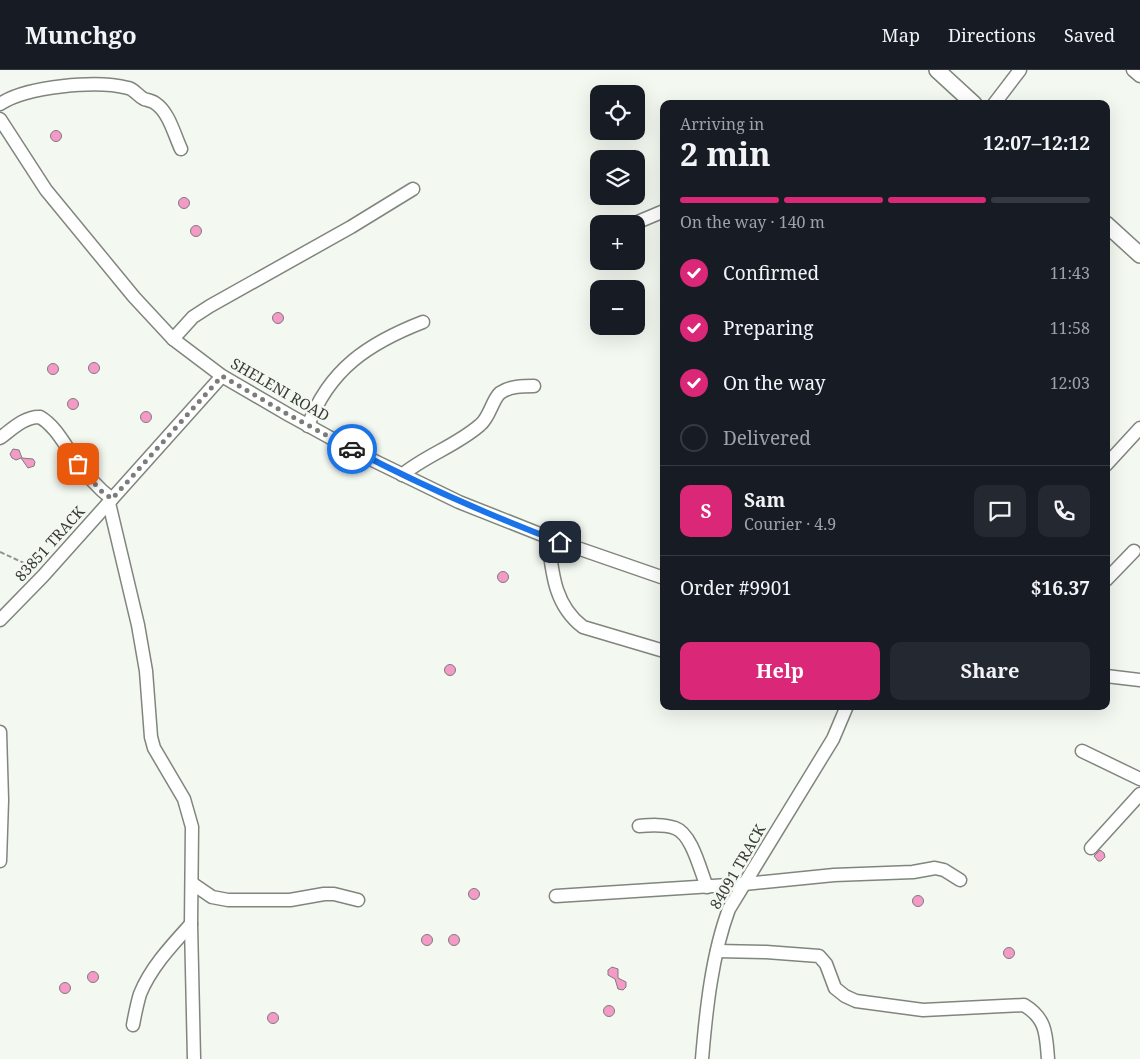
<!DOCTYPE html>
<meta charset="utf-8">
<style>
:root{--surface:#171b24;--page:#242831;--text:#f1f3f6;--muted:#9ea1a6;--line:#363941;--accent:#db2777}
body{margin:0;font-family:"Noto Serif",serif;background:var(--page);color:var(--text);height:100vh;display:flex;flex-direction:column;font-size:19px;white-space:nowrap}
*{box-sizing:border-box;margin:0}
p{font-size:16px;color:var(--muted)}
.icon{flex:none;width:28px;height:28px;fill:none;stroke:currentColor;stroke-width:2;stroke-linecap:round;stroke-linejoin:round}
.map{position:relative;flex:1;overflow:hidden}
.sheet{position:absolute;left:660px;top:30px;width:450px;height:610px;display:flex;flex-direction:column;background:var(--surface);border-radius:10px;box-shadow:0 5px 20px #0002}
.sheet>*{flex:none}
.controls{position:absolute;left:590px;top:15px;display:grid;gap:10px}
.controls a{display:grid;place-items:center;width:55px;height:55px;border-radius:10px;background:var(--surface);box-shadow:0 5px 20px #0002;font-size:25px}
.pin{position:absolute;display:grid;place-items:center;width:42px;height:42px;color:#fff;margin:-21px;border-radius:10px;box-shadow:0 2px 8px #0006}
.courier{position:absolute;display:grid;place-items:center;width:50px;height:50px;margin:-25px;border:4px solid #1a73e8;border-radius:50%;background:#fff;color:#222;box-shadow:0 1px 6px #0007}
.overview em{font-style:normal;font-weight:700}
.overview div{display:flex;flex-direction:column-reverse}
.overview{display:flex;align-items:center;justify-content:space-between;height:85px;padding:0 20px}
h1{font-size:32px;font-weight:700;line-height:38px}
.bar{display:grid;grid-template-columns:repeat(4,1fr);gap:8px 5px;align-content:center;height:60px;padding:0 20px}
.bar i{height:6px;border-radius:4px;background:var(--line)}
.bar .current{background:var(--accent)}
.bar p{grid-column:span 4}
.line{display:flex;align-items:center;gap:12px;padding:0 20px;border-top:1px solid var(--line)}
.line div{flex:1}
.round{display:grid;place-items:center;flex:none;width:52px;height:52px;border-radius:10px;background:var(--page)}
ol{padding:0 20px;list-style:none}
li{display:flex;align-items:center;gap:15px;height:55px}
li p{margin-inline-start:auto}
li .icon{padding:5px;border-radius:50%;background:var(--accent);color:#fff;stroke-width:4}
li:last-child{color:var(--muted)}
li i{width:28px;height:28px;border:2px solid var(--line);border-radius:50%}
.primary-button{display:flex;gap:10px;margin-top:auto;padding:10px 20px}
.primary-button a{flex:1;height:58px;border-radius:10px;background:var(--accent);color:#fff;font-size:20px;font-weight:700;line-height:58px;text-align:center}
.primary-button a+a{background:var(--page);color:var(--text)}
header{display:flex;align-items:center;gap:30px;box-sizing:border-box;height:70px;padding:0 25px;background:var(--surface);border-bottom:1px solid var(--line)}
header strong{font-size:24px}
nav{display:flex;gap:28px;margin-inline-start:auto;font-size:18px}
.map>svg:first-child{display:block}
.building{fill:#f39bc6;stroke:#827a7d}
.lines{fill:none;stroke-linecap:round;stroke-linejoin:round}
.minor-casing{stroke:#80857e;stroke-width:15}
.major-casing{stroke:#80857e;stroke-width:18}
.path{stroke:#8f938e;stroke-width:2;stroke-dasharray:5 2.5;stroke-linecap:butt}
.minor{stroke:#fff;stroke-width:12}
.major{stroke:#fff;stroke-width:15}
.done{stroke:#7a7d79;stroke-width:5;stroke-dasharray:0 9}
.route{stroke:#1a73e8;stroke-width:6}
.labels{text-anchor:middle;stroke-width:5;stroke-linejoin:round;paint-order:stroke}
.street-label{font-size:15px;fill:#393b38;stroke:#f3f8f1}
</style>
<header>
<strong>Munchgo</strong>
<nav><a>Map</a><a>Directions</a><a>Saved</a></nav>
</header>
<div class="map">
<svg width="1140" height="989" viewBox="0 0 1140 989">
<rect width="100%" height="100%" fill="#f3f8f1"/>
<g class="building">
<circle cx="56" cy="66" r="5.5"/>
<circle cx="184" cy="133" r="5.5"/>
<circle cx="196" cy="161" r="5.5"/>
<circle cx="278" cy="248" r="5.5"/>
<circle cx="94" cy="298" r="5.5"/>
<circle cx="53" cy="299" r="5.5"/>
<circle cx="73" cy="334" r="5.5"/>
<circle cx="146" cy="347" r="5.5"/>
<polygon points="13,379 19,380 22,388 33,389 35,392 34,396 28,398 21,388 16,390 12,388 10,384"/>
<circle cx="503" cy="507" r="5.5"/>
<circle cx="450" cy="600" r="5.5"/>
<polygon points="1100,780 1104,783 1105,787 1101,791 1098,791 1094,786"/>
<circle cx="474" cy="824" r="5.5"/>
<circle cx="918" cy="831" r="5.5"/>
<circle cx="427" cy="870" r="5.5"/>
<circle cx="454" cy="870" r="5.5"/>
<circle cx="1009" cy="883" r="5.5"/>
<polygon points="612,897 618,899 618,908 626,912 626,917 623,920 618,919 615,909 608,905 608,900"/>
<circle cx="93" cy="907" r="5.5"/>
<circle cx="65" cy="918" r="5.5"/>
<circle cx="609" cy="941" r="5.5"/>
<circle cx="273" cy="948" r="5.5"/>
</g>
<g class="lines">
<g class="minor-casing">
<g id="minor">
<polyline points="1133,0 1140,6"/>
<path d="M0,34C27,16 97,10 128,18C134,19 138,26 144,29C147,30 152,31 155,33C169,42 174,64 181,79"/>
<polyline points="994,34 1020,0"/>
<polyline points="0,49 46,120 134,227 173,269 222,306 289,345 358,383 459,432 560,472 664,508"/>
<polyline points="633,154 664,141"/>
<polyline points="173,269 193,247 210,236 351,157 413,119"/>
<path d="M308,356C329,299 369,273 423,252"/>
<path d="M0,368C11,360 25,346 40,347C55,356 63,372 73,386C84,402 96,417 112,429"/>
<polyline points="1106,395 1140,358"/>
<path d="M402,405C426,385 456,376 480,355C490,347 492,330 500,323C510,316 523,316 534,316"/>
<polyline points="109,433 138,555 146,601 151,667 154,678 184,729 192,757 191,854 194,989"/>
<path d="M548,468C552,502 554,535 583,557L664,581"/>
<polyline points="1106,510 1134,481"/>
<polyline points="0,550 43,506 222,306"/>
<polyline points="1106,606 1140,610"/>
<polyline points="0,662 2,730 0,791"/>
<polyline points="1082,681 1140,709"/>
<path d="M639,756C651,755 664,754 675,758C692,764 700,800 707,817"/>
<polyline points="1091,778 1140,724"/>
<polyline points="193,814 212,827 228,830 290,830 324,824 334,824 358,830"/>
<polyline points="556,826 744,814 834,805 913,802 935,798 944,800 960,810"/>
<path d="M717,881L766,882L819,886L826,894L835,918L845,926L856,931L923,940L1024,935C1047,949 1046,965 1048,989"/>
<path d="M133,955C135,944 137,934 140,924C151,897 172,875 191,854"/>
<path d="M702,989C706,941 712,884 729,839L833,669L847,636"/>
</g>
</g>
<g class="major-casing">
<g id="major">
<polyline points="937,0 974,34"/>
<polyline points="1106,154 1140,185"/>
</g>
</g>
<polyline class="path" points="0,482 35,498"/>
<use href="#minor" class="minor"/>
<use href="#major" class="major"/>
</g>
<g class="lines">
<polyline class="done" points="78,394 100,420 112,429 222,306 289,345 352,379"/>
<path class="route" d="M352,379C420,415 489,445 560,472"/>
</g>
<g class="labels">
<g class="street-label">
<text transform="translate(280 320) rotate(30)" y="5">SHELENI ROAD</text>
<text transform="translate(50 474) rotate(-48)" y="5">83851 TRACK</text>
<text transform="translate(738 797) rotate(-60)" y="5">84091 TRACK</text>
</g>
</g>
</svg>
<div class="controls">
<a><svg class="icon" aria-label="locate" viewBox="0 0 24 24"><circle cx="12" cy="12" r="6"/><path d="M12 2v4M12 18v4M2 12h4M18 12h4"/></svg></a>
<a><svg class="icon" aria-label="layers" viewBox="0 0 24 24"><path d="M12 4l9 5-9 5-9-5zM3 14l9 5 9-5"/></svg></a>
<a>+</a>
<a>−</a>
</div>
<div class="pin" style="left:78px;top:394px;background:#ea580c"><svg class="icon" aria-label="bag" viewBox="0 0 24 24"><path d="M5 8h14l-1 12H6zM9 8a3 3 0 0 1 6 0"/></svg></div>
<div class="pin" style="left:560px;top:472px;background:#1f2937"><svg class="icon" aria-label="home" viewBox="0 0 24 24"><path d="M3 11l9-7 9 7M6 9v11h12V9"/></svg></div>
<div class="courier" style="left:352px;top:379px"><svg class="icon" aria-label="car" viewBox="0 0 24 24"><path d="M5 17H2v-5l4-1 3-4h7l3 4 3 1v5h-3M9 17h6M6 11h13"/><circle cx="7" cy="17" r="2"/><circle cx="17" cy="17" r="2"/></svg></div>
<section class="sheet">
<div class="overview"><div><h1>2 min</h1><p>Arriving in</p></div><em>12:07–12:12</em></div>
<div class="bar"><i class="current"></i><i class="current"></i><i class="current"></i><i></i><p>On the way · 140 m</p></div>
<ol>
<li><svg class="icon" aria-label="check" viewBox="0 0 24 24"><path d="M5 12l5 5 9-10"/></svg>Confirmed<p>11:43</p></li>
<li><svg class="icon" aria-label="check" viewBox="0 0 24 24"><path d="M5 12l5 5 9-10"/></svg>Preparing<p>11:58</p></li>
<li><svg class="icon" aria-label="check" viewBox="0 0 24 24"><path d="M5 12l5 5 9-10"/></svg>On the way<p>12:03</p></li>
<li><i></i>Delivered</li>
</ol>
<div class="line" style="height:90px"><b class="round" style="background:var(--accent);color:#fff">S</b><div><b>Sam</b><p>Courier · 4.9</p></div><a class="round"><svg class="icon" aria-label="chat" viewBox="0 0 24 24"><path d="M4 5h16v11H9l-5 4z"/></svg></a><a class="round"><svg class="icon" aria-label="phone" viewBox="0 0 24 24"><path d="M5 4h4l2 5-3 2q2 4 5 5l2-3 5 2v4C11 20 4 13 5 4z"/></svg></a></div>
<div class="line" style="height:65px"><div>Order #9901</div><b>$16.37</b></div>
<div class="primary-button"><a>Help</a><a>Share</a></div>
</section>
</div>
